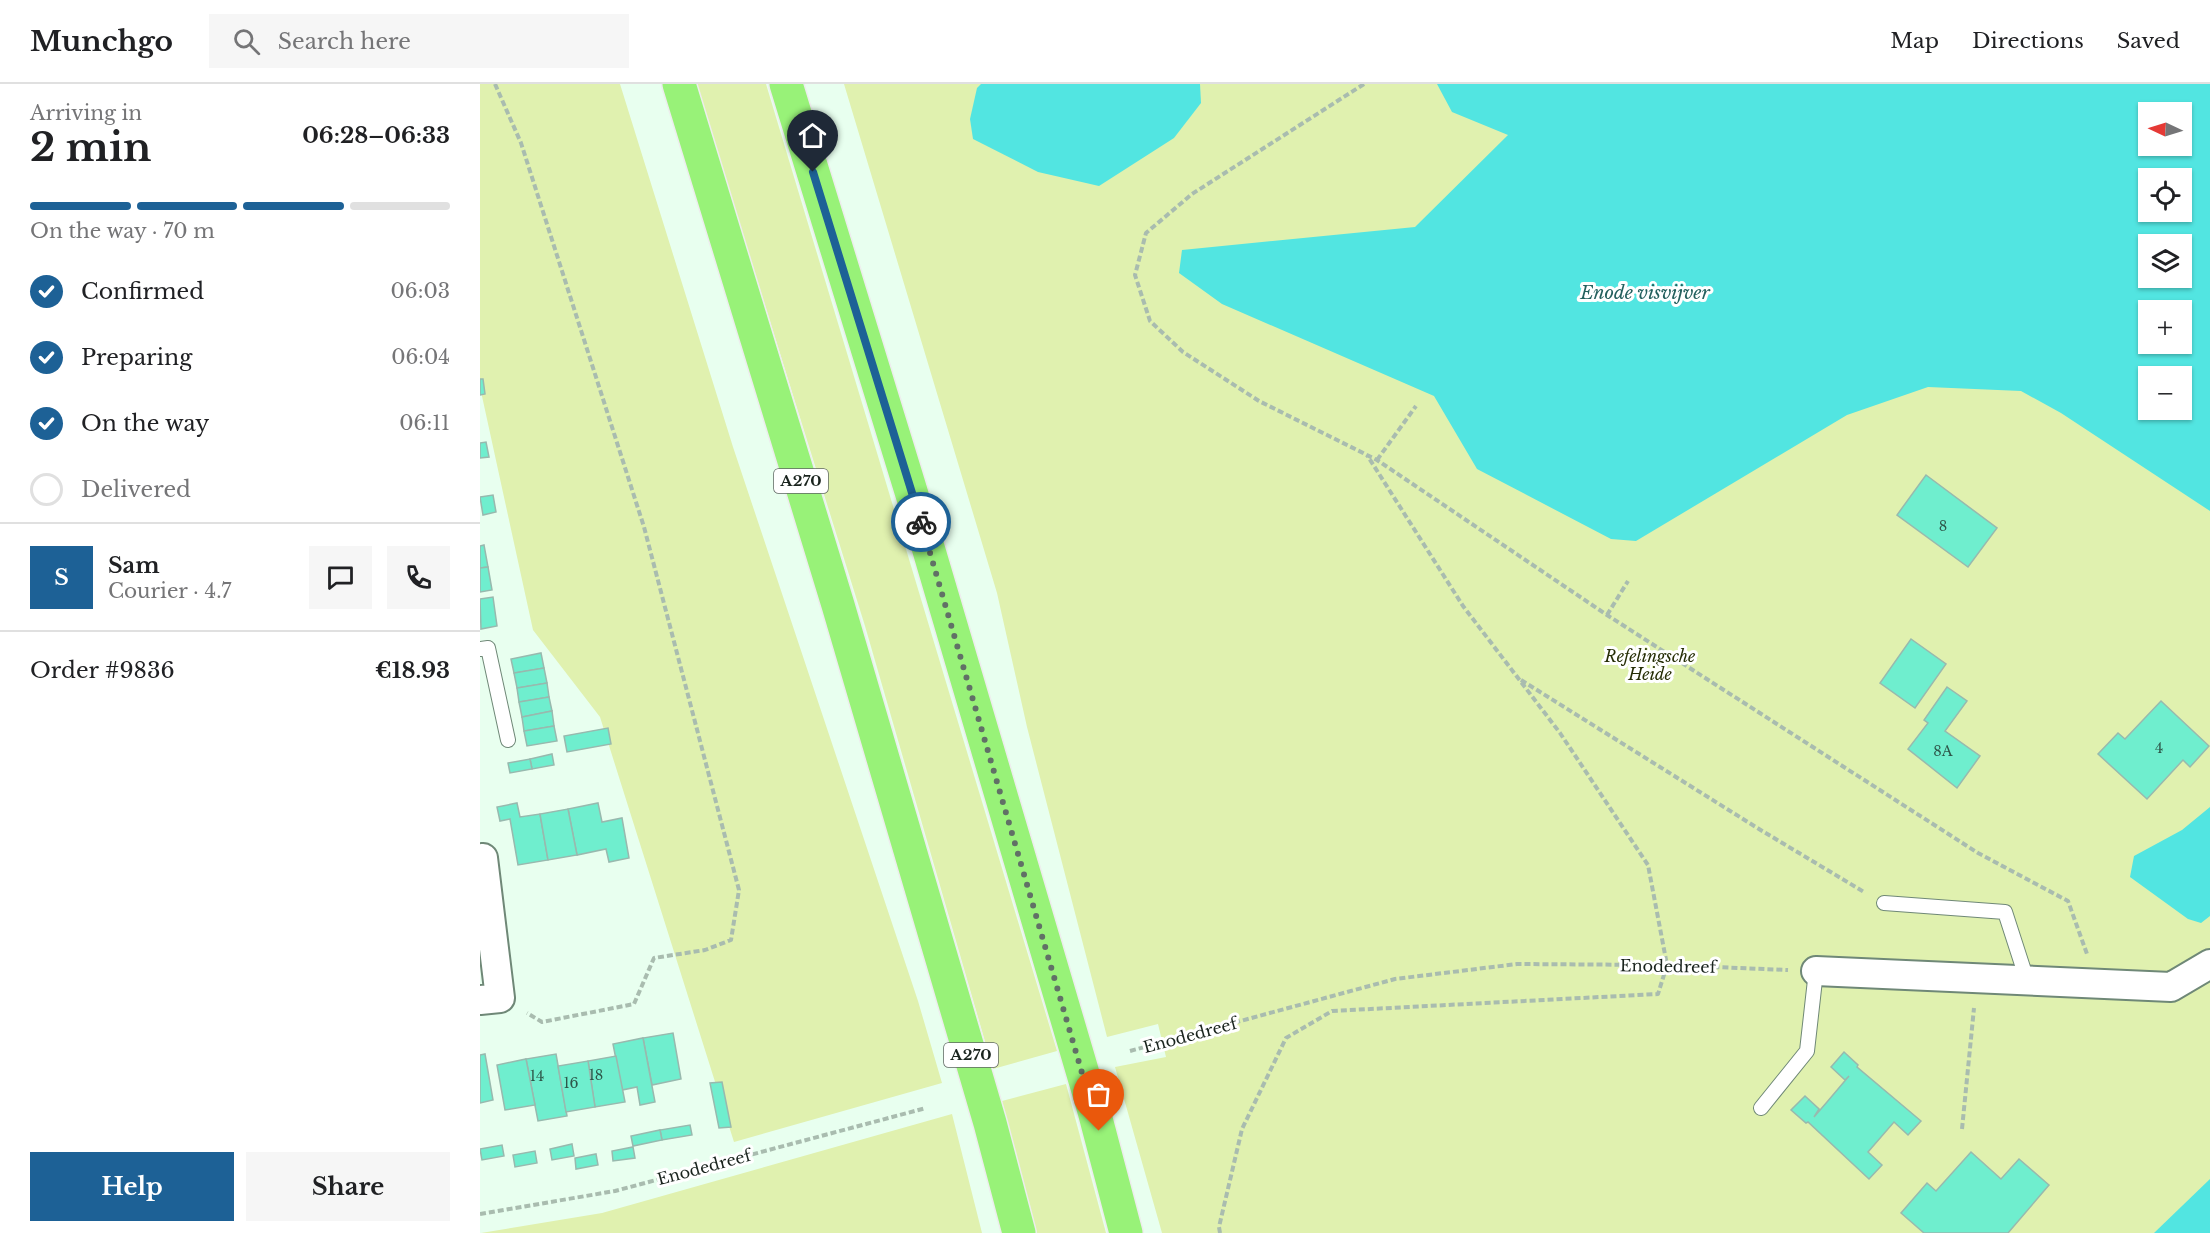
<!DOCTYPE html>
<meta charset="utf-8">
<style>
:root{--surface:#fff;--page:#f6f6f6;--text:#202124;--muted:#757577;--line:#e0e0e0;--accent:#1d6196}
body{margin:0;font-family:"Libre Baskerville",serif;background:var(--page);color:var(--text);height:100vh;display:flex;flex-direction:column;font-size:22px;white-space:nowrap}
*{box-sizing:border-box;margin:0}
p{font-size:20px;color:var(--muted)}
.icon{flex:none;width:33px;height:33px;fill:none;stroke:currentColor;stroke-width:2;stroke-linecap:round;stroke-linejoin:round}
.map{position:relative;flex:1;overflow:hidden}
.side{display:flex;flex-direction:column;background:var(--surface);width:480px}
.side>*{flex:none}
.needle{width:39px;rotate:274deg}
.buttons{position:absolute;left:1658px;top:18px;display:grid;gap:12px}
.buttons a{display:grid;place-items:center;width:54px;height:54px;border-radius:0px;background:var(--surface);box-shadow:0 2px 4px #0004;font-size:30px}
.pin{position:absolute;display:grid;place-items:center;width:51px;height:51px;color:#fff;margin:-62px -26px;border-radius:50% 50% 50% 0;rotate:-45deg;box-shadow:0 0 6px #0007}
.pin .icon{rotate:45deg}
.courier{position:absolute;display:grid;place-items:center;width:60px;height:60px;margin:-30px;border:4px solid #1d6196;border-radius:50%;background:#fff;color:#222;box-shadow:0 2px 8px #0007}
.summary em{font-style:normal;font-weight:800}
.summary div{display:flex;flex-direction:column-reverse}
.summary{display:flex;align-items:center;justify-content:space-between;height:102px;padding:0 30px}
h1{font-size:39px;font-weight:800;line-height:45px}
.bar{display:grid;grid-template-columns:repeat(4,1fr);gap:9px 6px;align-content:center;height:72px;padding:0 30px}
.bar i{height:8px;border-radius:4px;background:var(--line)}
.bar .selected{background:var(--accent)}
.bar p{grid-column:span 4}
.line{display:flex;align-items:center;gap:15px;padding:0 30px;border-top:2px solid var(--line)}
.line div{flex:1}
.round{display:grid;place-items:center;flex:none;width:63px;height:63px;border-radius:0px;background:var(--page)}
ol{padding:0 30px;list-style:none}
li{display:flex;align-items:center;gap:18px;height:66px}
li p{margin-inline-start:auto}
li .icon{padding:6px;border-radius:50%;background:var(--accent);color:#fff;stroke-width:4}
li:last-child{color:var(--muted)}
li i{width:33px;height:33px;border:3px solid var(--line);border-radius:50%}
.action{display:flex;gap:12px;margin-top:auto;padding:12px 30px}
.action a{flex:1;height:69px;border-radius:0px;background:var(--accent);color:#fff;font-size:24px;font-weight:800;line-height:69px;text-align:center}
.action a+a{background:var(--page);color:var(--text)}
header{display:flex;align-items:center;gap:36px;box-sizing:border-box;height:84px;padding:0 30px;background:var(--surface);border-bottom:2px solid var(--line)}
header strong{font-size:28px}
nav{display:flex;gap:33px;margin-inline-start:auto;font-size:21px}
.search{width:420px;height:54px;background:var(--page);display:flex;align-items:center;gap:15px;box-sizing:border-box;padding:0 21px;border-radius:0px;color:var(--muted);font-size:22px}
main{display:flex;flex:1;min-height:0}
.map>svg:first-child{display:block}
.green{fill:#e0f1af;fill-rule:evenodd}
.water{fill:#52e5e1;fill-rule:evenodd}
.building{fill:#6feece;stroke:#98b9ae;stroke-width:1.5}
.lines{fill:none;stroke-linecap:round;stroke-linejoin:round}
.service-casing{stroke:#6f8877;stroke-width:16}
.minor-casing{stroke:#6f8877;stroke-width:32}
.motorway-casing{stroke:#ededed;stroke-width:36}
.path{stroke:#a9bcaf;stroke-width:4;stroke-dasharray:6 3;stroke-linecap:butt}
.service{stroke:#fff;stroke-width:14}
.minor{stroke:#fff;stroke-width:28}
.motorway{stroke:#98f278;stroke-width:33}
.done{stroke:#617066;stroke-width:6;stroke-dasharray:0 10.8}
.route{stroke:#1d6196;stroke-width:8}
.labels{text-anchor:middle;stroke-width:6;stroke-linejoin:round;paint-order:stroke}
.number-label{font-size:14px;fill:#2e5649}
.shield{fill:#fff;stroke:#5e6561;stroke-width:1.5}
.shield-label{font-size:15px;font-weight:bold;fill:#19231d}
.park-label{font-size:16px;font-style:italic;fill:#262e05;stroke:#fff}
.street-label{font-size:16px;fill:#19231d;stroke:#fff}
.water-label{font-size:18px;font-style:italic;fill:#24605e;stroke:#fff}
</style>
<header>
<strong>Munchgo</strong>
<div class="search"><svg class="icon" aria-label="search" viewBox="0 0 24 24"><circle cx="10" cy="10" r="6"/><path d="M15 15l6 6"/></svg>Search here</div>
<nav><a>Map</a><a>Directions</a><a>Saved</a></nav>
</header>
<main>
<section class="side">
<div class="summary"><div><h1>2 min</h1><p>Arriving in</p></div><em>06:28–06:33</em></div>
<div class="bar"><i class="selected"></i><i class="selected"></i><i class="selected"></i><i></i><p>On the way · 70 m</p></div>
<ol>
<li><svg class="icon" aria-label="check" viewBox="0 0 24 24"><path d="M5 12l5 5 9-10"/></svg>Confirmed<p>06:03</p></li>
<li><svg class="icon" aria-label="check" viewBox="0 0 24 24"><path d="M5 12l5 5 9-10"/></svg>Preparing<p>06:04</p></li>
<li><svg class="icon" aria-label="check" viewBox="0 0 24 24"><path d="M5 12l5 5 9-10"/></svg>On the way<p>06:11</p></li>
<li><i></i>Delivered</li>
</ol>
<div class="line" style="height:108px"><b class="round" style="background:var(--accent);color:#fff">S</b><div><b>Sam</b><p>Courier · 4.7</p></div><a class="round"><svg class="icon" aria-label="chat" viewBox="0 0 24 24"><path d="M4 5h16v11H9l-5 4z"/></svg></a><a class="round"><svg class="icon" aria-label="phone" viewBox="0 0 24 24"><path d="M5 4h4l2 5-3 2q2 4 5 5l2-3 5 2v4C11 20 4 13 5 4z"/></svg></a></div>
<div class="line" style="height:78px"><div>Order #9836</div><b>€18.93</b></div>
<div class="action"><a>Help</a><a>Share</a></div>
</section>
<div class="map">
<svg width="1730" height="1149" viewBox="0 0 1730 1149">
<rect width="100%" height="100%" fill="#e8ffef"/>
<g class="green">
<polygon points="0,0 140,0 253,363 438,917 462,999 254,1058 120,633 53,546 0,303"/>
<polygon points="216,0 286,0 577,967 513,985 385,542"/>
<path d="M364,0H1730V1149H682L635,983L686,973L678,940L627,953L547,643L517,509ZM1668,28H1701V62H1668ZM1668,94H1701V128H1668ZM1668,160H1701V194H1668ZM1668,226H1701V260H1668ZM1668,292H1701V326H1668Z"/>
<polygon points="586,1000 626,1149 557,1149 522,1017"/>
<polygon points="472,1030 502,1149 1,1149 122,1129"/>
</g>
<g class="water">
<polygon points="501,0 720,0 721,19 694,54 619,102 558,88 493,55 490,35 497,4"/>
<path d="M957,0H1730V427L1581,329L1541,307L1448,303L1367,331L1156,457L1131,455L997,385L954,312L742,220L699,189L702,166L935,143L1028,51L972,28ZM1668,28H1701V62H1668ZM1668,94H1701V128H1668ZM1701,160V194H1668V160ZM1668,226H1701V260H1668ZM1668,292H1701V326H1668Z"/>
<polygon points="1730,723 1730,832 1721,839 1708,835 1650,793 1654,772 1702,746"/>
<polygon points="1730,1095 1730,1149 1674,1149"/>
</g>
<g class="building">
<polygon points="0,295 3,295 5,310 0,311"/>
<polygon points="6,358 9,373 0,374 0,359"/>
<polygon points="1446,391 1517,444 1488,483 1417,431"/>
<polygon points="13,411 16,428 3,431 0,413"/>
<polygon points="4,461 8,483 0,484 0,462"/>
<polygon points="8,483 12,506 0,508 0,484"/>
<polygon points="13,513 17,542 1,545 0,515"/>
<polygon points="1431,555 1466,580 1435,624 1400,599"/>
<polygon points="61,569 64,584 34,589 31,575"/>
<polygon points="64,584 67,599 37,604 34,589"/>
<polygon points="67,599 69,613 39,618 37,604"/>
<polygon points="1467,603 1487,617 1465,647 1500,672 1477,704 1428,665 1448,639 1444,636"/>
<polygon points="69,613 72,627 42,633 39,618"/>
<polygon points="1681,617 1729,662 1710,683 1703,676 1667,715 1618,670 1638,649 1645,655"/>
<polygon points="72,627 74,642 44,647 42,633"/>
<polygon points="74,642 77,657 47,662 44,647"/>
<polygon points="128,644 131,660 87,668 84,652"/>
<polygon points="72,670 74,681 52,685 50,675"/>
<polygon points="50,675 52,685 30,689 28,679"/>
<polygon points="37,719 40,733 60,730 68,776 38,781 30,735 20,737 17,723"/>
<polygon points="118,719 122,738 142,734 149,774 129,778 126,765 97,771 88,725"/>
<polygon points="88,725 97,771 68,776 60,730"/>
<polygon points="193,949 201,995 172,1001 163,954"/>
<polygon points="163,954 175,1018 160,1021 157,1003 142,1006 133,960"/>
<polygon points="1364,968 1378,981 1377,983 1441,1037 1428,1051 1414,1038 1388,1068 1402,1081 1389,1095 1328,1038 1326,1039 1311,1026 1325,1012 1339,1025 1334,1033 1347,1018 1369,992 1365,996 1351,983"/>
<polygon points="5,970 13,1016 0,1019 0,971"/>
<polygon points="76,970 87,1032 58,1037 46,975"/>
<polygon points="136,972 145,1018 115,1023 108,977"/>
<polygon points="46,975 55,1021 25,1026 17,981"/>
<polygon points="108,977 115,1023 86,1028 78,982"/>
<polygon points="242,998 251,1043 239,1044 230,999"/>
<polygon points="210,1041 212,1051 182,1056 180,1046"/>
<polygon points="180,1046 182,1056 153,1062 151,1052"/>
<polygon points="92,1060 94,1072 72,1076 70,1065"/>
<polygon points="22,1061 24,1072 2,1076 0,1065"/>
<polygon points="153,1063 155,1074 133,1077 132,1067"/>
<polygon points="55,1067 57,1079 35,1083 33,1071"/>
<polygon points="1491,1068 1521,1095 1539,1075 1569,1101 1528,1149 1444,1149 1421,1129 1447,1099 1456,1107"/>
<polygon points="116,1070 118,1081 96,1085 95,1074"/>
</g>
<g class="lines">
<g class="service-casing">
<g id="service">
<polyline points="0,565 8,564 28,656"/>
<polyline points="1404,819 1525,828 1547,896"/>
<polyline points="1281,1024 1327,967 1336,887"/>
</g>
</g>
<g class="minor-casing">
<g id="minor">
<polyline points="1336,887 1691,903 1730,880"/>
<polyline points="0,916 20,914 3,774"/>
</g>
</g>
<g class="motorway-casing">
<g id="motorway">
<polyline points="199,0 358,521 510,1039 539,1149"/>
<polyline points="306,0 445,453 614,1027 646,1149"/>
</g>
</g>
<g class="path">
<polyline points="15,0 41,59 164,443 259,806 251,856 225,866 174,874 154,920 62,938 47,929"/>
<polyline points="884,0 712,110 666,149 655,191 670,237 703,268 779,317 897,376 1127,531 1498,769 1588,817 1607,870"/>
<polyline points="897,376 936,322"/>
<polyline points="1127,531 1148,497"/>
<polyline points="1041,596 1279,745 1384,808"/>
<polyline points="650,967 915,895 1037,880 1187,881 1308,886"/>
<polyline points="1482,1045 1494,924"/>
<polyline points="0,1130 135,1107 446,1024"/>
<polyline points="740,1149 739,1143 762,1045 806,954 852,927 1178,910 1187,881 1168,781 1080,649 983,522 887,371"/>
</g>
<use href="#service" class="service"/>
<use href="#minor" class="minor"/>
<use href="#motorway" class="motorway"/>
</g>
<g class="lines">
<polyline class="done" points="441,438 619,1047"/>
<polyline class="route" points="333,88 441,438"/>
</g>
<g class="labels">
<g class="number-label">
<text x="1463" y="447">8</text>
<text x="1679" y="669">4</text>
<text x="1463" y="672">8A</text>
<text x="116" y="996">18</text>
<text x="57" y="997">14</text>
<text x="91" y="1004">16</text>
</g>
<g class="shield">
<rect x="294" y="385" width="54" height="24" rx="4.5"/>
<rect x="464" y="959" width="54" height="24" rx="4.5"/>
</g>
<g class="shield-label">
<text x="321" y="402">A270</text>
<text x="491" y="976">A270</text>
</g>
<g class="park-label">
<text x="1170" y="578">Refelingsche<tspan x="1170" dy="18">Heide</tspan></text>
</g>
<g class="street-label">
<text transform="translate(1188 882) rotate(1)" y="6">Enodedreef</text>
<text transform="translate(710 951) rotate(-15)" y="6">Enodedreef</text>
<text transform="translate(224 1083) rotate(-15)" y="6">Enodedreef</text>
</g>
<g class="water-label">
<text x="1165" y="215">Enode visvijver</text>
</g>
</g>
</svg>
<div class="buttons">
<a><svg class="needle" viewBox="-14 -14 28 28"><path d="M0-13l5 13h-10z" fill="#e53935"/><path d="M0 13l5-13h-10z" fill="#757577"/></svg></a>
<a><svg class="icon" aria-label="locate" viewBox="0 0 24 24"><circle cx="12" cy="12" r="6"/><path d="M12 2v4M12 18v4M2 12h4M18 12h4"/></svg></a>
<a><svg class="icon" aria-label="layers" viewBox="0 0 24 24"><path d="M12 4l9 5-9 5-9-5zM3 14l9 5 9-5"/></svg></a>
<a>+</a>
<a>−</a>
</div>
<div class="pin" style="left:619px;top:1047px;background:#ea580c"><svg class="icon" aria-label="bag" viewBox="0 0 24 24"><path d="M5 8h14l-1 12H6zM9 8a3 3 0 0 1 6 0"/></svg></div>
<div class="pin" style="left:333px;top:88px;background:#1f2937"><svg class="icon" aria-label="home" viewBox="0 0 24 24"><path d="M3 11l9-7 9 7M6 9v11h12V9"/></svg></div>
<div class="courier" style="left:441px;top:438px"><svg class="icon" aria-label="bike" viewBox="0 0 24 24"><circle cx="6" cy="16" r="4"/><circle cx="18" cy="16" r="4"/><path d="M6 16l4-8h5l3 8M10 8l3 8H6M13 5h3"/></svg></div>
</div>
</main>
